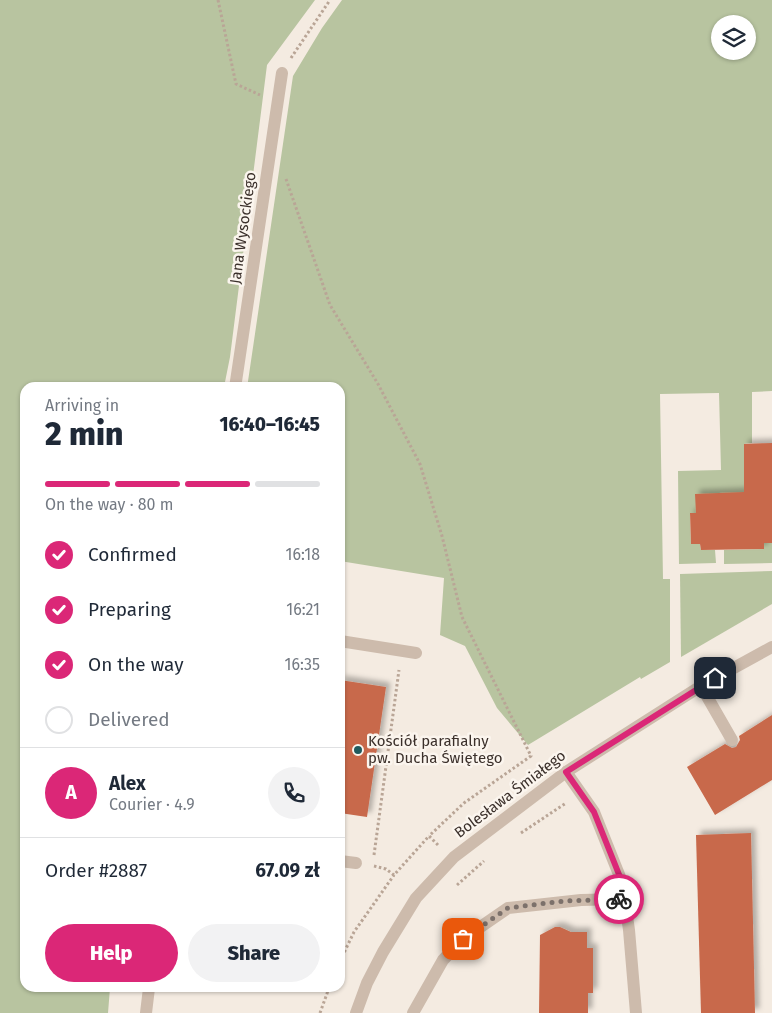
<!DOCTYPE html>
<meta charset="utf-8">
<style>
:root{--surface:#fff;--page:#f2f2f3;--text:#1f2937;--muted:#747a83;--line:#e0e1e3;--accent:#db2777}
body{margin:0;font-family:"Fira Sans",sans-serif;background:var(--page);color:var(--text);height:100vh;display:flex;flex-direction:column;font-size:19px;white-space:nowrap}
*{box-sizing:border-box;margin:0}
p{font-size:16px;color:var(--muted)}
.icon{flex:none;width:28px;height:28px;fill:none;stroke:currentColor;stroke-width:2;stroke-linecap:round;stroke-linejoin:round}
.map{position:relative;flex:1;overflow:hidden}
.sheet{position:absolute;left:20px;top:382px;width:325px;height:610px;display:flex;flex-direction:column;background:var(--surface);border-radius:15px;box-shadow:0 1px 4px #0004}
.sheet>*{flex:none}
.fabs{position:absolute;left:711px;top:15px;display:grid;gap:10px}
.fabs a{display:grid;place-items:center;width:45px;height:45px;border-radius:50%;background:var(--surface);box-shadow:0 1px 4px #0004;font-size:25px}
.pin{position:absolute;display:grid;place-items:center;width:42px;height:42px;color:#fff;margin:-21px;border-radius:10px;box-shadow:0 2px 8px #0006}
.courier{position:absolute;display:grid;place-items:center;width:50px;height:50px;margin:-25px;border:4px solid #db2777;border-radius:50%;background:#fff;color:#222;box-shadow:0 1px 6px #0007}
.overview em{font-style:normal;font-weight:800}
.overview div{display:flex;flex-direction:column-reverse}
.overview{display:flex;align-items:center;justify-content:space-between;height:85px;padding:0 25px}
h1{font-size:32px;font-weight:800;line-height:38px}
.bar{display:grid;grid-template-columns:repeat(4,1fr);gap:8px 5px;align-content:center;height:60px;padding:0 25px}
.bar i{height:6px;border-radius:4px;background:var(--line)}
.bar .current{background:var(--accent)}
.bar p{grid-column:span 4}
.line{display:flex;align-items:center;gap:12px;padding:0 25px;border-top:1px solid var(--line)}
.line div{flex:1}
.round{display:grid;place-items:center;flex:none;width:52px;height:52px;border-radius:26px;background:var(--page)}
ol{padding:0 25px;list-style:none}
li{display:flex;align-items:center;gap:15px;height:55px}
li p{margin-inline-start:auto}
li .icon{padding:5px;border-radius:50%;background:var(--accent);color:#fff;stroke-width:4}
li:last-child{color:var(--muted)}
li i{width:28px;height:28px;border:2px solid var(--line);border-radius:50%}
.action{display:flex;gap:10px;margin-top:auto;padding:10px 25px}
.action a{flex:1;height:58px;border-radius:30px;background:var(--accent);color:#fff;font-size:20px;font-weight:800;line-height:58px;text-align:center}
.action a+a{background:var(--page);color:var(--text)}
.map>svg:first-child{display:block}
.green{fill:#b8c4a0;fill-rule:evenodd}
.building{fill:#c8694b;filter:url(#shadow)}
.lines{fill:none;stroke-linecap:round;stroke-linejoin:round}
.path{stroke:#b9a596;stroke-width:3;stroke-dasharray:2.5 2.5;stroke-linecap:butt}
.lane{stroke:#cdbbac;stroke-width:12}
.street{stroke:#cdbbac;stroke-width:12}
.done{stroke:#7c716b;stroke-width:5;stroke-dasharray:0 9}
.route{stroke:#db2777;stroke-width:6}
.poi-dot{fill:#1f5a5e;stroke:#fbf5ee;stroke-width:2}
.labels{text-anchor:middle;stroke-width:5;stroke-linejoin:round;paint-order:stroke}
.street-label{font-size:15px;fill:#3b302b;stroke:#fbf5ee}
.poi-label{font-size:15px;fill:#3b302b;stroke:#fbf5ee;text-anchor:start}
</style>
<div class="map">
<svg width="772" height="1013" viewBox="0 0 772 1013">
<defs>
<filter id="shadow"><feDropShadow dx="4.5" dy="-4.5" stdDeviation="2.5" flood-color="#0004"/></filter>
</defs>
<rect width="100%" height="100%" fill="#f4ebe1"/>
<g class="green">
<polygon points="0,0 315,0 267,65 230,357 224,387 25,388 25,988 110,988 108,1013 0,1013"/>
<path d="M342,0H772V391L752,392V443L744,444V461L756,494H696V513L690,514L691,544H700L701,550H715L716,563L679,564L678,471L721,470L719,393L660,394L663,579H670V662L641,679L640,677L528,745L497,708L465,646L440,635L444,578L340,561V388H247L293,76L322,28ZM720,24H748V51H720Z"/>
<polygon points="764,543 772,543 772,563 724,564 724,550 764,549"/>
<polygon points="772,571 772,604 681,657 680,574"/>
</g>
<g class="building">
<polygon points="772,443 772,543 764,543 764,549 701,550 700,544 691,544 690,513 696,513 695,494 744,492 744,444"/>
<polygon points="340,680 386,687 367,817 340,813"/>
<polygon points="772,715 772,780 715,815 687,767 725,744 732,748 736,747 740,740 739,736"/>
<polygon points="751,833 755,1013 701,1013 696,835"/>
<polygon points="555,927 560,927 571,932 587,932 587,948 593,948 593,993 588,993 588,1013 539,1013 540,935"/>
</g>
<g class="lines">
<g class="path">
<polyline points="218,0 236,84 260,95"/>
<polyline points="291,58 330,0"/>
<polyline points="286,179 330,305 378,384 420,464 442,536 462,617 531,756 464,803 429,836"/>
<polyline points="521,833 566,803"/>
<polyline points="374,855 399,670"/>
<polyline points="374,866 386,869 394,875 429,836 439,846"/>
<polyline points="457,885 484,861"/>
<polyline points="340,961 354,932 394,875"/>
<polyline points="320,1013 329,988"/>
</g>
<g class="lane">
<polyline points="340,641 416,653"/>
<polyline points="340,861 356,863"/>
<polyline points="413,1013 443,960 463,939 508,908 581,900 625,899"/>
</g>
<g class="street">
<polyline points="235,388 282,73"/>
<polyline points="701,686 732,740"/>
<polyline points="566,772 594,812 622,882 629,930 636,1013"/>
<polyline points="146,1013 149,988"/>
<polyline points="356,1013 367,983 383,952 416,898 454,857 566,772 701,686 772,647"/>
</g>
</g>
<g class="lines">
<polyline class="done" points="463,939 508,908 564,901 619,899"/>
<polyline class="route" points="619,899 625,899 622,882 594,812 566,772 715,678"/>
</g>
<circle class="poi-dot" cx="358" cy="750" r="5"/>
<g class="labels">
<g class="street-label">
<text transform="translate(243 228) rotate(-82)" y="5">Jana Wysockiego</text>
<text transform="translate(510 794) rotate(-37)" y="5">Bolesława Śmiałego</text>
</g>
<g class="poi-label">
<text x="368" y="746">Kościół parafialny<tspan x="368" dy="17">pw. Ducha Świętego</tspan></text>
</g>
</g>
</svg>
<div class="fabs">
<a><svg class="icon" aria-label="layers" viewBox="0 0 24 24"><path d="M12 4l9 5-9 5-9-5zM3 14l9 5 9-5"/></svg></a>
</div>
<div class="pin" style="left:463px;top:939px;background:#ea580c"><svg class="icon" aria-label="bag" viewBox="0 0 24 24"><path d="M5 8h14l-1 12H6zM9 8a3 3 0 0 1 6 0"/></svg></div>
<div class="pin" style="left:715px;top:678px;background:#1f2937"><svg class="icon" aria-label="home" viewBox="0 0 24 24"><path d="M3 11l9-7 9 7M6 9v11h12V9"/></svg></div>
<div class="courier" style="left:619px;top:899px"><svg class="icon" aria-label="bike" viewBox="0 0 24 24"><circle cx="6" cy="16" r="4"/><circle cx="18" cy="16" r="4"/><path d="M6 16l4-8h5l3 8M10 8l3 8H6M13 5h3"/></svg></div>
<section class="sheet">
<div class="overview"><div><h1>2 min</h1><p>Arriving in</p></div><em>16:40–16:45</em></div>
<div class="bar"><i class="current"></i><i class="current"></i><i class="current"></i><i></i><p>On the way · 80 m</p></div>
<ol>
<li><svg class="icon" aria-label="check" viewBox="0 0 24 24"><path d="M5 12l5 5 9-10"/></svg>Confirmed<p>16:18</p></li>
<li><svg class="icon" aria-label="check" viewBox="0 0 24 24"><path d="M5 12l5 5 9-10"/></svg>Preparing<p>16:21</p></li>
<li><svg class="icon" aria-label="check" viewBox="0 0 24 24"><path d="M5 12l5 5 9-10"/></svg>On the way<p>16:35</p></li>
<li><i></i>Delivered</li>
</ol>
<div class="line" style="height:90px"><b class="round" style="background:var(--accent);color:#fff">A</b><div><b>Alex</b><p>Courier · 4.9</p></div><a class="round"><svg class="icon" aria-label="phone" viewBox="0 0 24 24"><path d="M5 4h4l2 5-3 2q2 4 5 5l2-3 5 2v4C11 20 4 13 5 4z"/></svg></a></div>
<div class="line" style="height:65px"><div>Order #2887</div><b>67.09 zł</b></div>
<div class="action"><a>Help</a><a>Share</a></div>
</section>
</div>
